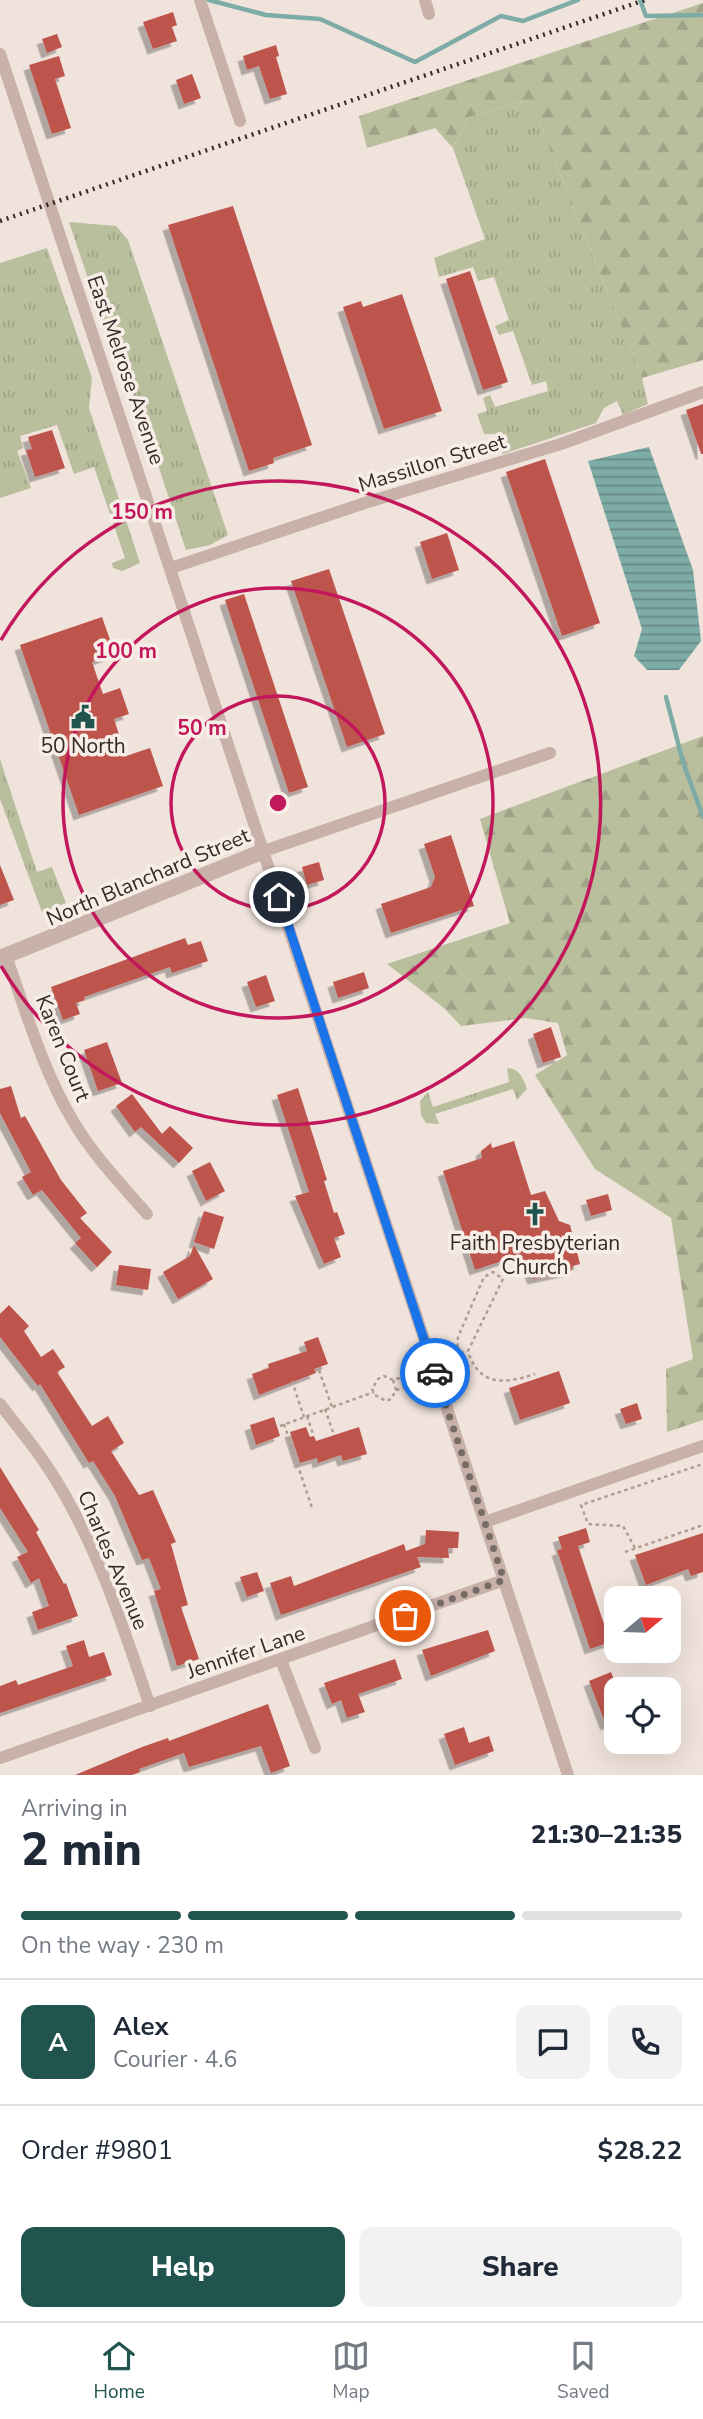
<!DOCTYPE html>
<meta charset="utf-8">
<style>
:root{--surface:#fff;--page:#f2f2f3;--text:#1f2937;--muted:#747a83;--line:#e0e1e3;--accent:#21544e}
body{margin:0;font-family:"Nunito Sans",sans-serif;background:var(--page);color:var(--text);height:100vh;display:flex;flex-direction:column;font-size:26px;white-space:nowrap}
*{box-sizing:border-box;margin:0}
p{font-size:23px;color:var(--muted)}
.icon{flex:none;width:38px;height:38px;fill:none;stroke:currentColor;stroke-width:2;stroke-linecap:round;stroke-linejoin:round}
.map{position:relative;height:1775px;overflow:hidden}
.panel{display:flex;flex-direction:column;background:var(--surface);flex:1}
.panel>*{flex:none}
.needle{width:46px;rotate:71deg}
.controls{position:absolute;left:604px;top:1586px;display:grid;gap:14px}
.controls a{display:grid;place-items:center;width:77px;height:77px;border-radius:14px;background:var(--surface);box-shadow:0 7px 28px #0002;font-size:35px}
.pin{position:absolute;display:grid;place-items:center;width:60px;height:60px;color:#fff;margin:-30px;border:4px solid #fff;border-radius:50%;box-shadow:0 2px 7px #0007}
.courier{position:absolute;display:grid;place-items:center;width:70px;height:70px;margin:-35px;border:5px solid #1a73e8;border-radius:50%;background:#fff;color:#222;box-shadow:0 2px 9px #0007}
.headline em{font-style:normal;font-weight:800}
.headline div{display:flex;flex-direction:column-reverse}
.headline{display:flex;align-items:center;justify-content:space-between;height:119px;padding:0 21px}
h1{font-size:46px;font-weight:800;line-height:52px}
.bar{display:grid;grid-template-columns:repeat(4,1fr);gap:10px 7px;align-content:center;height:84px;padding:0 21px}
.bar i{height:9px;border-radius:5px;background:var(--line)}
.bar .on{background:var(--accent)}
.bar p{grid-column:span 4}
.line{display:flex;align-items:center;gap:18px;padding:0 21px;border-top:2px solid var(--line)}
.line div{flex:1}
.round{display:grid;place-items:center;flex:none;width:74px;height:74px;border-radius:14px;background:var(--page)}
.button{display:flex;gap:14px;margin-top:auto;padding:14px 21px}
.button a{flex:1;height:80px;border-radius:14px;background:var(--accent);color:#fff;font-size:28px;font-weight:800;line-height:80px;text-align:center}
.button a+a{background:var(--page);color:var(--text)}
.menu{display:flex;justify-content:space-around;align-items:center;height:98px;border-top:2px solid var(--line);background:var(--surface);font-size:19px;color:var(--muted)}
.menu a{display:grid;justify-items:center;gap:4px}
.menu .on{color:var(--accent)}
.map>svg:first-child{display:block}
.grass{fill:url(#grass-tufts)}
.forest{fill:url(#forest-firs)}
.water{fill:url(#water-rules)}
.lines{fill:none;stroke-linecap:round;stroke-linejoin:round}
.stream{stroke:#7daba5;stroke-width:4.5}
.building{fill:#be544d;filter:url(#shadow)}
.path{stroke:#b39b93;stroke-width:2.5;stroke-dasharray:3.5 3.5;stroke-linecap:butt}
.minor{stroke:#c8b1a9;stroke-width:12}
.tertiary{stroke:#c8b1a9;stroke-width:16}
.rail{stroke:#352a28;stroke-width:4.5;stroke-dasharray:2 5;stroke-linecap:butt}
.done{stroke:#766b67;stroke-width:7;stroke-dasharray:0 12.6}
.route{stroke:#1a73e8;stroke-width:9}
.ring{fill:none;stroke:#c2185b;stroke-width:3.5}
.labels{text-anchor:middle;stroke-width:7;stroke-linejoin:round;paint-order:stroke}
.street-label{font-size:21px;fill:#352a28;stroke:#f8eee8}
.poi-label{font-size:21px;fill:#352a28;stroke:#f8eee8}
.centre{fill:#c2185b;stroke:#f8eee8;stroke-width:3.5}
.ring-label{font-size:21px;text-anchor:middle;font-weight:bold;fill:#c2185b;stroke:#f8eee8;stroke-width:7;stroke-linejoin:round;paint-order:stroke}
</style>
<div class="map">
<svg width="703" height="1775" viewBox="0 0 703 1775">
<defs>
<pattern id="grass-tufts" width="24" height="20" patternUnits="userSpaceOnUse" patternTransform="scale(1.75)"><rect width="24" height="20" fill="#b9be9d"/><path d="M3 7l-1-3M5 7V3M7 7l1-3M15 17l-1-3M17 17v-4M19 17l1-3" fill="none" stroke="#a0a387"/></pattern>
<pattern id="forest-firs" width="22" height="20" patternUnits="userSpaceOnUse" patternTransform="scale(1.75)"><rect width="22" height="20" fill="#b9be9d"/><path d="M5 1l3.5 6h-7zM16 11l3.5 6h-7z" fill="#a0a387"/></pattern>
<pattern id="water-rules" width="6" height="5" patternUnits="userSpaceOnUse" patternTransform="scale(1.75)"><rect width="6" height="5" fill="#7daba5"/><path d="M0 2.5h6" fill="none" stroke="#678b86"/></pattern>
<filter id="shadow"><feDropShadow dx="-5.5" dy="5.5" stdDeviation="0" flood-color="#0004"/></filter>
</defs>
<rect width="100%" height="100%" fill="#f0e3dc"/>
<g class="grass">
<polygon points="530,99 642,378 648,404 623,415 617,401 604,408 596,423 503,454 494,434 484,434 477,414 487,411 483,398 490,395 495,407 548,391 546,381 532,385 513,331 499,335 495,326 509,320 494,277 478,281 473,267 439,277 434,258 485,239 453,148 469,117"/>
<polygon points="69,222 116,226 128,240 228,535 210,545 186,550 137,401 119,371"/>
<polygon points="47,248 92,378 89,408 140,563 122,571 113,568 112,563 125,558 94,467 74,474 57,425 20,436 23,448 17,451 31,488 0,498 0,263"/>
<polygon points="0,759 37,872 52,867 66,903 42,912 0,799"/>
<path d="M507,1068C520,1069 523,1078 527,1089L517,1100L513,1089L435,1114L439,1124L426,1123L421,1115L420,1101L428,1092L433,1107L509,1082Z"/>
</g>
<g class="forest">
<polygon points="703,3 703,360 642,378 530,99 469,117 453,148 435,128 367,148 359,116"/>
<polygon points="703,736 703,1420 667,1432 666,1369 693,1359 671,1218 595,1169 535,1075 567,1055 558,1023 526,1018 461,1026 444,1008 387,964 510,923 480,819"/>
</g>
<polygon class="water" points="649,447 693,570 701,641 679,670 647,670 634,656 642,629 588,461"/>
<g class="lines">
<g class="stream">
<polyline points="209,0 266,15 320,19 415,62 501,16 523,21 578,0"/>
<polyline points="640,0 646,16 703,15"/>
<polyline points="666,697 683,762 703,817"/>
</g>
</g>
<g class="building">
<polygon points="173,12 177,25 172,27 177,41 153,49 143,22"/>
<polygon points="57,34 62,47 47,53 42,39"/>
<polygon points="276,45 279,56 276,57 287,94 270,99 259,66 247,70 243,56"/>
<polygon points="59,56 65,76 55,79 71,128 52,134 29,65"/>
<polygon points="192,74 201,98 184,104 176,80"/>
<polygon points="233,206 312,445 273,458 274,463 249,471 168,225"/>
<polygon points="470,271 508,382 483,390 446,279"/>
<polygon points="402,294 442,411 384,429 343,307 361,301 363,307"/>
<polygon points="703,404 703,454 701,454 686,410"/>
<polygon points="52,430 65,468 35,477 26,450 32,449 28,437"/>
<polygon points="545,459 600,623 562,636 506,472"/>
<polygon points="447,533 459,570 432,579 420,542"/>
<polygon points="329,569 385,734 347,747 291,581"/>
<polygon points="244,594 308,787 289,793 225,600"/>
<polygon points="102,617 115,654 92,662 103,694 120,688 129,714 114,719 126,756 150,748 163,786 79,815 20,645"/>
<polygon points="451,835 474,906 391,933 381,904 431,887 435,877 424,844"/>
<polygon points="319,862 324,880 307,885 302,867"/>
<polygon points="0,865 14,900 0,905"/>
<polygon points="185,938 188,945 201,941 208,961 172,973 170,967 84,997 85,1000 76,1003 80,1014 63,1020 51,987"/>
<polygon points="364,972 369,988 338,998 333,982"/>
<polygon points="266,975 275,1001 256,1007 247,982"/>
<polygon points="551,1027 561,1057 543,1063 533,1034"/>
<polygon points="107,1042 122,1083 98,1091 84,1050"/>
<polygon points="11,1086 21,1118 25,1116 61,1180 87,1213 80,1218 112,1252 97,1267 75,1243 81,1238 42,1190 33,1195 22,1177 31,1172 0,1113 0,1089"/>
<polygon points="298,1088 327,1180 324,1181 334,1213 337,1212 345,1234 334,1238 341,1257 324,1264 295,1196 309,1192 277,1095"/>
<polygon points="132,1094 162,1134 170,1126 193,1148 179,1163 141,1127 135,1132 116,1106"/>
<polygon points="514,1141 531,1195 545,1191 559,1221 570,1225 580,1264 573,1266 571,1271 533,1279 529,1269 525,1269 520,1255 475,1270 443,1171 482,1158 481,1151 491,1143 492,1148"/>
<polygon points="210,1162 225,1191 206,1201 192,1171"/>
<polygon points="608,1194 612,1210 591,1216 586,1200"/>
<polygon points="204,1211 224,1217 214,1249 194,1242"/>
<polygon points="194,1245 213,1279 178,1299 163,1272 190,1256"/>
<polygon points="119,1265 151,1269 148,1290 116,1285"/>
<polygon points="9,1305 29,1326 24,1331 41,1357 53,1349 65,1367 57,1372 92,1426 108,1416 124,1443 111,1451 139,1495 153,1490 176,1542 171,1544 188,1605 181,1607 199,1659 177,1666 154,1591 161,1589 149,1558 142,1560 115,1496 93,1461 89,1463 40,1384 38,1386 0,1337 0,1314"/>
<polygon points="318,1337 328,1364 314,1369 316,1373 259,1395 252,1374 269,1368 268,1364 307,1351 304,1342"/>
<polygon points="559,1371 570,1403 520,1420 509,1388"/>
<polygon points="637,1403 642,1419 626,1424 620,1409"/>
<polygon points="274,1417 280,1436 256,1445 250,1425"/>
<polygon points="306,1427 310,1437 314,1436 316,1441 359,1427 367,1454 343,1461 341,1455 318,1463 317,1458 300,1463 290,1432"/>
<polygon points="0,1467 39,1530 36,1532 64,1584 66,1583 78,1616 38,1630 32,1612 49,1606 39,1578 31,1583 17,1557 28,1552 0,1508"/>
<polygon points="586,1528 590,1542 578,1546 610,1642 590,1649 557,1550 562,1549 558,1537"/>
<polygon points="426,1530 459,1532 458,1548 448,1548 449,1558 417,1557 421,1567 281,1615 270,1583 291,1576 294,1586 404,1544 406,1551 425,1544"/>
<polygon points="703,1533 703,1572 691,1576 688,1569 646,1585 635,1555"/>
<polygon points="257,1572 264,1591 247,1597 240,1577"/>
<polygon points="488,1630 495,1651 431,1676 422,1650"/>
<polygon points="84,1640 89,1657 104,1652 112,1675 0,1713 0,1686 16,1680 18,1685 73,1666 66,1646"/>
<polygon points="395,1659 402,1679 358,1694 365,1712 347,1718 341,1700 332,1704 324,1683"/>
<polygon points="611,1672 616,1685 616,1721 606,1725 589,1681"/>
<polygon points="268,1704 290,1766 271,1773 261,1746 189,1767 184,1753 139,1769 140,1772 132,1775 75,1775 142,1747 168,1738 169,1741"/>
<polygon points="464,1727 469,1743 489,1736 494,1751 455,1765 444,1734"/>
</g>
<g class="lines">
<g class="path">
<path d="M457,1354L458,1337L484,1277L493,1272L503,1279L468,1351C479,1387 505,1384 535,1374"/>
<polyline points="447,1357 467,1351"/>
<polyline points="319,1370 332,1407"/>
<polyline points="452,1373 472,1366"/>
<polyline points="393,1380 396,1390 391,1399 386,1401 375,1395 372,1389 378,1379 384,1376 393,1380 416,1373"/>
<polyline points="292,1381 304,1417"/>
<polyline points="396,1390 419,1383"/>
<polyline points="325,1409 333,1432"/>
<polyline points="307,1416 313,1434"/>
<polyline points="284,1424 312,1508"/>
<polyline points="280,1426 374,1392"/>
<polyline points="635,1548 623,1526 588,1524 581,1505 703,1464"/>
<polyline points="625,1552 703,1525"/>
</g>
<g class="minor">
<polyline points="200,0 240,121"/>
<polyline points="425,0 429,14"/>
<polyline points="0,54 568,1775"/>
<polyline points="171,568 365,503 561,444 703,392"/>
<polyline points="264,851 550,753"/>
<path d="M6,956C26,1011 43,1071 73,1121C93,1155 121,1184 147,1214"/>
<path d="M0,1404C22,1432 45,1460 63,1492C102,1559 125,1633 150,1706"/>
<polyline points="485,1522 703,1446"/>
<polyline points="281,1660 315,1748"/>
<polyline points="0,1758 504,1580"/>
</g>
<polyline class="tertiary" points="0,958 264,851"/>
<polyline class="rail" points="0,221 645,0"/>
</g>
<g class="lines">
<polyline class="done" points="405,1616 504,1580 435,1373"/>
<polyline class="route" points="279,897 435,1373"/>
</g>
<g class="ring">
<circle cx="278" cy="803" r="107"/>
<circle cx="278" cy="803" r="215"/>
<path d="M1 640A322 322 0 1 1 1 966"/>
</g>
<defs>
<g id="civic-bare" transform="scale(1.89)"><path d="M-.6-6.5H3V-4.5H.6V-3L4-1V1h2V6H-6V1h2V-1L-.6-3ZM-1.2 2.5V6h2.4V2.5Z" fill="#21544e" stroke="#f8eee8" stroke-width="2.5" paint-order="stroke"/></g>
<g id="church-bare" transform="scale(1.89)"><path d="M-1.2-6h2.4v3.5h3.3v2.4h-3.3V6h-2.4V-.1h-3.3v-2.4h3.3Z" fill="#21544e" stroke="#f8eee8" stroke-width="2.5" paint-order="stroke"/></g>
</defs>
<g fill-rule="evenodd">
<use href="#civic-bare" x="83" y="717"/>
<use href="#church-bare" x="535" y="1214"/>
</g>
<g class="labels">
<g class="street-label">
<text transform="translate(126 370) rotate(71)" y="7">East Melrose Avenue</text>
<text transform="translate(432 463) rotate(-17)" y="7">Massillon Street</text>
<text transform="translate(148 877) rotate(-23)" y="7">North Blanchard Street</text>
<text transform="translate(63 1048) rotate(68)" y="7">Karen Court</text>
<text transform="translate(113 1560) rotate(67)" y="7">Charles Avenue</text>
<text transform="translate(246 1652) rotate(-19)" y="7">Jennifer Lane</text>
</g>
<g class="poi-label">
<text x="83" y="753">50 North</text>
<text x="535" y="1250">Faith Presbyterian<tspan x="535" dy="24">Church</tspan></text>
</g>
</g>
<circle cx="278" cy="803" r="10" class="centre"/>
<g class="ring-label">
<text x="142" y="519">150 m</text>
<text x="126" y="658">100 m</text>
<text x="202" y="735">50 m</text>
</g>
</svg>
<div class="controls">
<a><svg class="needle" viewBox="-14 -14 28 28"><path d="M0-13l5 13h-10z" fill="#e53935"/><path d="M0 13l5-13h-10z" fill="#747a83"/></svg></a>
<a><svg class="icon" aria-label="locate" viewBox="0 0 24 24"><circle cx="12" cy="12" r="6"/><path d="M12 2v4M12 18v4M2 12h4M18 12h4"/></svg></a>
</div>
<div class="pin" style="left:405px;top:1616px;background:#ea580c"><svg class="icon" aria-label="bag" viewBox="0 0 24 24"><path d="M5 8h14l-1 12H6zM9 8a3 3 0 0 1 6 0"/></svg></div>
<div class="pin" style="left:279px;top:897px;background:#1f2937"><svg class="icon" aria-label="home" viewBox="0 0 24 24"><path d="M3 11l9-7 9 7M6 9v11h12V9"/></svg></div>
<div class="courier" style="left:435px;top:1373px"><svg class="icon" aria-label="car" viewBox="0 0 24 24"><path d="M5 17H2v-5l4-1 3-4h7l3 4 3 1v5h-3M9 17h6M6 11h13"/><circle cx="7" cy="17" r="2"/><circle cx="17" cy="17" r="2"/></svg></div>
</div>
<section class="panel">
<div class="headline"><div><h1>2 min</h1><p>Arriving in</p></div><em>21:30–21:35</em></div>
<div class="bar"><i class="on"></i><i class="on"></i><i class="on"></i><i></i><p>On the way · 230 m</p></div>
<div class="line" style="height:126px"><b class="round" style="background:var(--accent);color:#fff">A</b><div><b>Alex</b><p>Courier · 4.6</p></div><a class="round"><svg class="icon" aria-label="chat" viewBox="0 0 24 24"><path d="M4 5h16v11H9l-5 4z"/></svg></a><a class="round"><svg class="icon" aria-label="phone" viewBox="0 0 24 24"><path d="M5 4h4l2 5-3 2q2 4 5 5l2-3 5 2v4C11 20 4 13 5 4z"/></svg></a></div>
<div class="line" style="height:91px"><div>Order #9801</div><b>$28.22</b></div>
<div class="button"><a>Help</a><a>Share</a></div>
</section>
<nav class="menu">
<a class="on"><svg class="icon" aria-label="home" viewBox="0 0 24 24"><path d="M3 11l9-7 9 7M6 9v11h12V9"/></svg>Home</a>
<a><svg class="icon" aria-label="map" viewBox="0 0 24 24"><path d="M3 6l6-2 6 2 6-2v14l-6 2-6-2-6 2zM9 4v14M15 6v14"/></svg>Map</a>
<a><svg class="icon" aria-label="saved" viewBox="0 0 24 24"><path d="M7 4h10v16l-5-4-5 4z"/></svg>Saved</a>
</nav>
